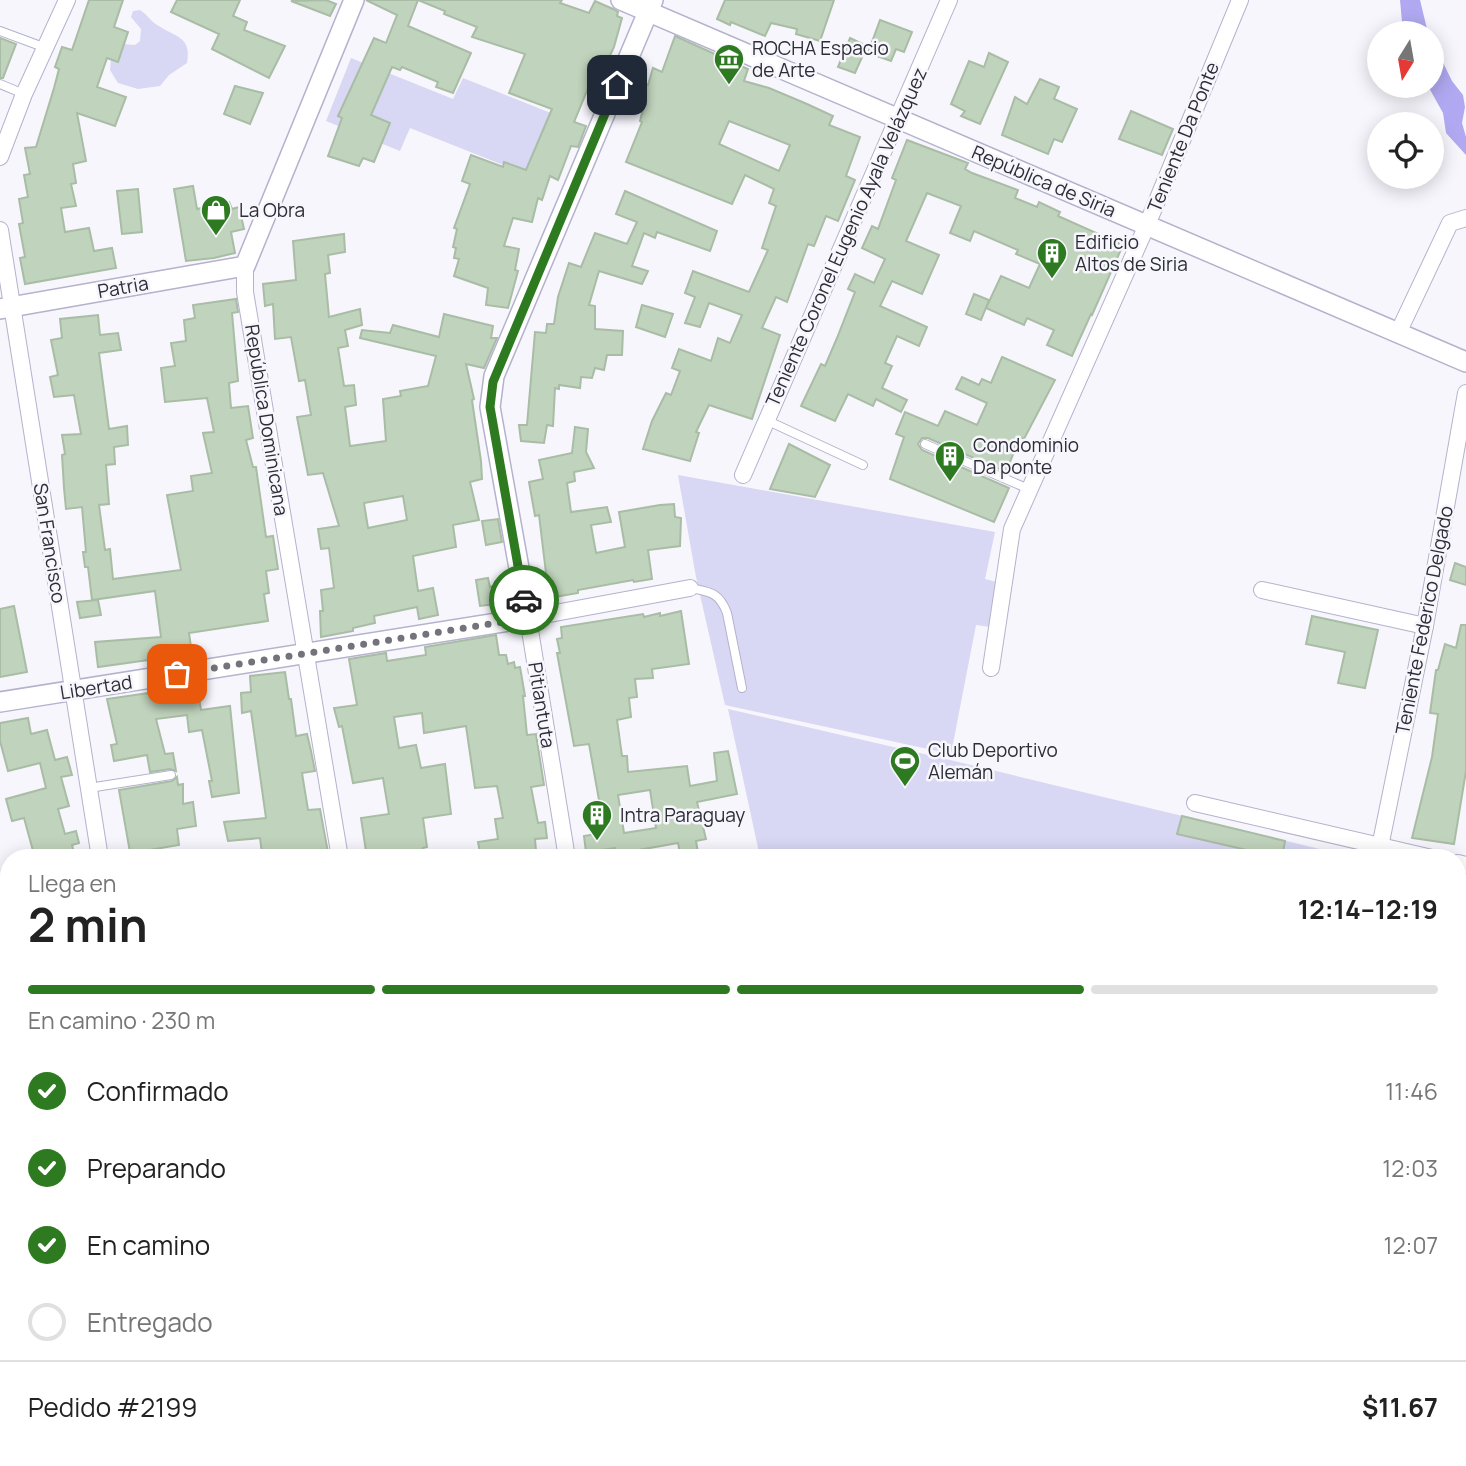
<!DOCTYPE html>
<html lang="es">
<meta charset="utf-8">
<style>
:root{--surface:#fff;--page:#f6f6f6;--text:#222;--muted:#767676;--line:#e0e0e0;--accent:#2e7a21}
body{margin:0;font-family:Manrope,sans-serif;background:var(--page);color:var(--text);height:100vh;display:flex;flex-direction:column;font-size:26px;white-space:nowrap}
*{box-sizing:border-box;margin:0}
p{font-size:23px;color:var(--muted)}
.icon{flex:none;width:38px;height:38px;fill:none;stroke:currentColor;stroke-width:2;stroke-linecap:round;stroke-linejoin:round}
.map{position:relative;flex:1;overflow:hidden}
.side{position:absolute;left:0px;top:849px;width:1466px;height:618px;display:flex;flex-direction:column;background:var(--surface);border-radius:28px 28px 0 0;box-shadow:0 4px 18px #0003}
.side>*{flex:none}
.needle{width:46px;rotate:191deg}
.fabs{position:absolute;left:1367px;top:21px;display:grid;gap:14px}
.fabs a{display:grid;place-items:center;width:77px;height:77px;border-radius:50%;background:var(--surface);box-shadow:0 4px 18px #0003;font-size:35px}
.pin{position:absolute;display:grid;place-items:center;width:60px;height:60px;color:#fff;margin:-30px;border-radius:14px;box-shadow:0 4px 10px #0006}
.courier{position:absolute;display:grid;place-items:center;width:70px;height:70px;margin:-35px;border:5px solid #2e7a21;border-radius:50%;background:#fff;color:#222;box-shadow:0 2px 9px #0007}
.summary em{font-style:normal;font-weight:700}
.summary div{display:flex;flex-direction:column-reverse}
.summary{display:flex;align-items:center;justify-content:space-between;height:119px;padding:0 28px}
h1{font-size:46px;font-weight:700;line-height:52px}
.bar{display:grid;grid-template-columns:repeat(4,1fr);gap:10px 7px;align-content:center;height:84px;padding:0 28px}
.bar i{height:9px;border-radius:5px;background:var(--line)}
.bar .selected{background:var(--accent)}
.bar p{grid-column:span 4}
.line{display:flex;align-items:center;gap:18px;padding:0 28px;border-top:2px solid var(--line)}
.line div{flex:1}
ol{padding:0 28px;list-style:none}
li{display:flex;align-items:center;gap:21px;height:77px}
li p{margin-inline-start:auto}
li .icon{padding:7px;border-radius:50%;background:var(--accent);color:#fff;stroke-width:4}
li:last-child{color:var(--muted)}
li i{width:38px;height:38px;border:4px solid var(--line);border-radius:50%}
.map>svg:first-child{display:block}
.green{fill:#d8d7f4}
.water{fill:#b0a9f1}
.building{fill:#c0d3bc;stroke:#a9bca5;stroke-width:2;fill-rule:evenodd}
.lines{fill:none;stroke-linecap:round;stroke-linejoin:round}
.service-casing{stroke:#b4b2cd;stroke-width:10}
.minor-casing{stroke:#b4b2cd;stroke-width:18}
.tertiary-casing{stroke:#b4b2cd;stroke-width:22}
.service{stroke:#fff;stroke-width:8}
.minor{stroke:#fff;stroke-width:16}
.tertiary{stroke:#fff;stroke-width:19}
.done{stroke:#74737c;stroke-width:7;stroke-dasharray:0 12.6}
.route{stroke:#2e7a21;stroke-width:9}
.labels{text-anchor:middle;stroke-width:5;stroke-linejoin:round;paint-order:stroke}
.poi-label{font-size:19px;fill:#2d2d37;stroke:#f7f6fc;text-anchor:start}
.street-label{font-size:19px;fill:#2d2d37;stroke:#f7f6fc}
</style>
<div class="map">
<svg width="1466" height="1466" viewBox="0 0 1466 1466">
<rect width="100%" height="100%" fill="#f7f6fc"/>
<g class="green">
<path d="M140,10C147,14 150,21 157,25C175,37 192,36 187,63L169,75L160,86L138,89L118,83L110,70L111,58L123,44L135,45L140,41L141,29L131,17L133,11Z"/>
<polygon points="351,58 453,99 463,78 571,121 546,182 410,128 400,151 326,121"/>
<polygon points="678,475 995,532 985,579 997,582 990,627 976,625 951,754 725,705 696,577"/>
<polygon points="728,709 950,760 1353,857 760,857"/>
<polygon points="1458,883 1466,885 1466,1104 1458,1102"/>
</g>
<g class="water">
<polygon points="1400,0 1420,0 1428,33 1403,33"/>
<polygon points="1432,40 1452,81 1463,95 1465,107 1462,123 1466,137 1466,155 1446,133 1443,113 1428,86 1432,86"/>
</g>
<g class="building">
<polygon points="89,0 123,0 114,27 128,32 118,62 107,58 97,87 126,97 115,126 77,113 86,161 73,164 76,183 71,184 76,206 61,208 65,232 89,228 94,251 112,248 116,268 25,284 20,258 25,257 19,224 23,223 19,199 28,197 24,175 30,174 25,148 36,147 54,88 59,69 55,67 62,47 72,50"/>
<polygon points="177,0 240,0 233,16 247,22 244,30 285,46 269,78 212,49 219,34 171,12"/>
<polygon points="326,0 336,4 330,16 291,1"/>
<polygon points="366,0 418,0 408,26 471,53 453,93 436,87 438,82 402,67 400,70 392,67 371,115 390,123 374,162 363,158 359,166 328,156 342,118 338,116 374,38 386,43 397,15"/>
<polygon points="418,0 562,0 560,3 589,13 595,1 613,9 618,12 617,16 622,18 614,47 597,84 591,81 574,122 586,126 578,147 571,146 558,180 550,176 542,200 538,198 532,222 513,218 504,246 519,249 515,270 518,271 508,308 486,305 488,288 454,276 459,259 454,258 456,248 453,247 457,229 454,228 470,184 462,181 471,155 503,167 504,162 526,170 552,109 509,93 525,54 472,37 477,27 444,14 445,11"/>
<polygon points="725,0 834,0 820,41 796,34 797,29 771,23 765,36 731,22 730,25 717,19"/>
<polygon points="880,20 912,32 904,52 896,49 891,61 868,53"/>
<path d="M675,36L748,69L744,81L769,88L807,104L833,116L829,125L860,137L846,176L855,180L838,221L826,216L814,246L808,244L787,302L776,297L762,328L780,335L752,419L709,405L696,432L699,433L690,461L643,449L652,421L666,393L671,395L680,371L672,368L679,349L711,361L718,338L730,343L742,315L709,303L700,327L685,323L695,297L685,293L693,271L749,292L768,250L762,248L776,206L769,203L774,189L745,175L732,204L626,162L642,122L640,121L644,105L633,100L640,82L648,85L653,68L662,72ZM729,121L790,145L779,171L719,144Z"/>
<polygon points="0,38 16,44 3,78 0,78"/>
<polygon points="850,38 867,46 855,73 838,67"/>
<polygon points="989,53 1008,62 980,124 961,116 965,111 951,104 969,61 984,67"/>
<polygon points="1040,79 1059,87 1054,99 1077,109 1062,142 1054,139 1048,154 1002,135 1015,97 1027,104"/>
<polygon points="235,86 263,93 250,124 224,114"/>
<polygon points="1131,111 1173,129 1162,155 1119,139"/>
<polygon points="907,140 968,163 965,169 972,173 1018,190 1015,198 1037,207 1039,202 1060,212 1058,216 1123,245 1092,315 1091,314 1072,356 1047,345 1054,330 1027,318 1024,325 986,308 1001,276 1029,288 1040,264 1016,254 1018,250 974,231 970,241 950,233 961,206 927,193 906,241 939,255 922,294 892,281 880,306 927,327 919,346 897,336 885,363 892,366 882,388 907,400 901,412 876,399 873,406 848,394 835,421 801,406 821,364 825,366 837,338 855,292 848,289 855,274 874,283 885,259 862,248 872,226 878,229 896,180 892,178"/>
<polygon points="193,186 197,209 229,202 232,209 239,207 244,229 231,232 235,253 214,258 186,261 174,189"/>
<polygon points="138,189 142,232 122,234 117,191"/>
<polygon points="625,191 717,231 710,251 657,232 655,238 644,233 632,266 648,271 642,284 599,271 589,305 595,306 595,329 623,331 622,355 607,355 604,370 595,368 592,378 581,377 580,388 559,385 559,389 555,388 553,426 547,425 544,443 521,441 519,425 527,425 535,332 546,333 547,324 554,324 558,297 569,263 581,267 595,233 627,244 637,222 616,214"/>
<path d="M344,234L345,252L328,255L330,273L325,274L329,317L360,309L362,325L345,330L348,346L338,348L344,386L354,385L356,405L345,407L350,446L386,441L383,399L401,396L400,391L428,386L436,356L360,338L362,330L390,333L393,325L439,337L444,314L493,326L491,338H497L484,368L466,364L474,399L472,400L481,461L482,479L470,482L479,520L453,525L456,547L413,556L418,591L433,588L438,615L419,619L417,607L374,616L375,623L353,628V631L321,637L320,611H323L321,590L334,588L329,548L321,549L318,529L339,526L323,473L308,475L297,417L311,415L305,380L299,381L291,337L275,339L273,304L265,306L263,284L296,280L293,241ZM403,496L407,520L368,528L364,503Z"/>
<polygon points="974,294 989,300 981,320 966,314"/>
<polygon points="236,299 238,312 232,313 238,381 229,383 231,408 248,406 253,438 246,440 253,467 256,467 266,537 273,536 278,569 266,571 269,593 264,594 268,621 189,633 192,654 98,667 95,642 161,637 155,591 92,600 88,567 85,567 83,552 86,552 82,507 66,509 64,488 62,455 65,454 62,435 81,434 74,395 54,397 50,377 58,375 51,340 62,338 60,319 98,315 100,335 118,333 121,350 99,353 109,429 127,426 128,445 114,447 115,464 106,465 109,504 99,505 105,550 110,549 113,579 181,570 167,495 193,491 191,476 212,473 203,433 214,432 207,398 165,402 161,368 175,366 171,343 186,341 184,320 195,318 193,305"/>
<polygon points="642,305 673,314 665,337 636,327"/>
<polygon points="1002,357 1055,380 1024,439 1020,437 1006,472 928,438 922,438 918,444 922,450 1009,488 994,522 890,479 904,437 896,434 905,412 938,426 945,411 977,425 987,403 956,389 962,377 979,385 982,379 991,383"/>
<polygon points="575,427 588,429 586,452 594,468 574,472 575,481 567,483 571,512 607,507 611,522 591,525 596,553 625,547 619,512 660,505 674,504 675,517 681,518 680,546 648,550 652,579 634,582 633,580 578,590 578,593 549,598 539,515 535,516 529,482 543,479 539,460 572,453"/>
<polygon points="789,444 830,465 815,497 770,489"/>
<polygon points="498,519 502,542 486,545 482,521"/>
<polygon points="1455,563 1466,567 1466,585 1450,580"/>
<polygon points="488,578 490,587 494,586 497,604 480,606 476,580"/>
<polygon points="98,600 101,615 80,618 77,602"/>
<polygon points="14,606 27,672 0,677 0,609"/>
<path d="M681,611L689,664L652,669L653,678L635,679L637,697L629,698L631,717L617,720L622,756H627L628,772L687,766L690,786L717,781L714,753L728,751L737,794L697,802L706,839L696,841L699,858H681L678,843L616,854L615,848L586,852L584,836L602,833L600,817H602L589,744L574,746L557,653H560L557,639L562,638L561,627L643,614L644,617L660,613V616ZM650,790L656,828L624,833L618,795Z"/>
<polygon points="1312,616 1378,630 1365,688 1338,683 1345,652 1306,644"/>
<polygon points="1461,625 1466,625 1466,771 1454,844 1412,838 1432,757 1438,714 1430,713 1436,670 1438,670 1445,644 1456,648"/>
<polygon points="496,635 499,655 506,655 508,664 514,662 515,668 520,667 525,696 523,696 527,735 536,734 544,785 531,787 538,823 545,822 547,838 535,839 536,851 513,854 513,858 481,858 478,842 498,839 495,819 503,818 497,786 475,788 466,726 424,733 422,713 394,717 399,748 416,745 421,768 445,764 451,814 423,818 427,847 423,848 425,858 367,858 361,818 389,814 383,778 353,783 342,726 339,727 334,708 357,705 349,659 386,653 387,661 426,655 425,647"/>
<polygon points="285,672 289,699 291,699 296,736 307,734 311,751 315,771 302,773 308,810 320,809 329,858 291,858 290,851 262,854 260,838 228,841 224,822 266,818 251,711 242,713 241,693 251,692 250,676"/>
<polygon points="197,686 201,710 230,706 239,793 212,797 209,781 212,781 202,730 189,732 187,715 156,719 165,754 173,753 176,771 170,769 150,772 147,755 114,761 111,745 117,744 107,699"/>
<polygon points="28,718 31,734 47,730 55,760 67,757 72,775 61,777 69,806 58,809 65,834 76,831 79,843 72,845 75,858 35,858 24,818 12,821 6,799 46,788 40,763 8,771 0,741 0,723"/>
<polygon points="177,777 178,785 183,784 183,804 193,802 196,826 177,829 179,845 149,850 150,858 131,858 119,790 172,781"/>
<polygon points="1182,816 1285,841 1282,858 1177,834"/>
</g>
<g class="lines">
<g class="service-casing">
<g id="service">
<polyline points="0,31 46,48"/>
<polyline points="0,84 24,94"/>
<polyline points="766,420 863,465"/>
<polyline points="925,444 1031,490"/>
<path d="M690,588C710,592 719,592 727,613L742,688"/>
<polyline points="89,788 171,775"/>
<polyline points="1458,1111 1466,1110"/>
</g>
</g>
<g class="minor-casing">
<g id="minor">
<polyline points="0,157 24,94 67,0"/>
<polyline points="0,230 100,858"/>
<polyline points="245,266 245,292 340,858"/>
<polyline points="1398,333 1450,223 1466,218"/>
<polyline points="743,475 949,0"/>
<polyline points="1262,590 1425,626"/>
<polyline points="991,668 1012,529 1147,225 1240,0"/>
<polyline points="1195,803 1432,858"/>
<polyline points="1380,847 1425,626 1466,393"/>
<polyline points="567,858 528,618 690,588"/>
<polyline points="1458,863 1466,865"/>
<polyline points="0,1099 9,1097"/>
<polyline points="441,1458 442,1466"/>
<polyline points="666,1458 667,1466"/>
<polyline points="891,1458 893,1466"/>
<polyline points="1208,1458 1226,1466"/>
<polyline points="143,1466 193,1458"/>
</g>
</g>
<g class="tertiary-casing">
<g id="tertiary">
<polyline points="621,0 1466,362"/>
<polyline points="0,309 245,266 354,0"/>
<polyline points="0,702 528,618 490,407 494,376 653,0"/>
</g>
</g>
<use href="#service" class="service"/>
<use href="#minor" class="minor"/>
<use href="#tertiary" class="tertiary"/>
</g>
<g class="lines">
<polyline class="done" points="177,674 528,618 524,600"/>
<polyline class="route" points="524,600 490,407 493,382 617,85"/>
</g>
<defs>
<g id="museum-pin" transform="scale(1.575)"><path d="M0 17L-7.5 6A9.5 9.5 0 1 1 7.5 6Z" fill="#2e7a21" stroke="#f7f6fc"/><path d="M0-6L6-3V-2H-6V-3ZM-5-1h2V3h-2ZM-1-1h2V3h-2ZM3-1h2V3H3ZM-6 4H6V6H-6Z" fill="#fff"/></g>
<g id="shop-pin" transform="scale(1.575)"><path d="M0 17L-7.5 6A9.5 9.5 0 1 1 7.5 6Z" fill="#2e7a21" stroke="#f7f6fc"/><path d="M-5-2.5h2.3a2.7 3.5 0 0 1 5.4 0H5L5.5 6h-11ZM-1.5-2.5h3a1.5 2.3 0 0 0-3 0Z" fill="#fff"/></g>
<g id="building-pin" transform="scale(1.575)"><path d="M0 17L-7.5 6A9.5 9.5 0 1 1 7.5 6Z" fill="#2e7a21" stroke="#f7f6fc"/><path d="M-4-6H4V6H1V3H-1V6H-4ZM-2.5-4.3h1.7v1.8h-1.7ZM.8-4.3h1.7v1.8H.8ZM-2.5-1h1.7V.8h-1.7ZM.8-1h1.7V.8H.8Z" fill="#fff"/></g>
<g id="stadium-pin" transform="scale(1.575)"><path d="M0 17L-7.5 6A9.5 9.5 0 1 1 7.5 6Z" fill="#2e7a21" stroke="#f7f6fc"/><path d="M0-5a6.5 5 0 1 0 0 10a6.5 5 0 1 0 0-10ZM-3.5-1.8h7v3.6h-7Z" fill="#fff"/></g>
</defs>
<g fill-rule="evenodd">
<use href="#museum-pin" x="729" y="59"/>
<use href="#shop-pin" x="216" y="210"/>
<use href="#building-pin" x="1052" y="253"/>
<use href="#building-pin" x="950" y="456"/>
<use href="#stadium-pin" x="905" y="761"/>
<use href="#building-pin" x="597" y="815"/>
</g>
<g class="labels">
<g class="poi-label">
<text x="752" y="55">ROCHA Espacio<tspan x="752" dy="22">de Arte</tspan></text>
<text x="239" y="217">La Obra</text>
<text x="1075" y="249">Edificio<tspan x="1075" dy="22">Altos de Siria</tspan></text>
<text x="973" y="452">Condominio<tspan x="973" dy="22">Da ponte</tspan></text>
<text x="928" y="757">Club Deportivo<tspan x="928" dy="22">Alemán</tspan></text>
<text x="620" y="822">Intra Paraguay</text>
</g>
<g class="street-label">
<text transform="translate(1183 137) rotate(-68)" y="7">Teniente Da Ponte</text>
<text transform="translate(1044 181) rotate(23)" y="7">República de Siria</text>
<text transform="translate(846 237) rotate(-66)" y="7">Teniente Coronel Eugenio Ayala Velázquez</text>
<text transform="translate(123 287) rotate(-10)" y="7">Patria</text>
<text transform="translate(267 420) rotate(81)" y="7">República Dominicana</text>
<text transform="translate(50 543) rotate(81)" y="7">San Francisco</text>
<text transform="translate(1424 620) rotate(-79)" y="7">Teniente Federico Delgado</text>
<text transform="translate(96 687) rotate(-9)" y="7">Libertad</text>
<text transform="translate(542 705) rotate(81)" y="7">Pitiantuta</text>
</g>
</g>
</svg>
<div class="fabs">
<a><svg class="needle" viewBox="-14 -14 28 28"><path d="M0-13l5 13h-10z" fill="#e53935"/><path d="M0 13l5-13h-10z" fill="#767676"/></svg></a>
<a><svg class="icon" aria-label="locate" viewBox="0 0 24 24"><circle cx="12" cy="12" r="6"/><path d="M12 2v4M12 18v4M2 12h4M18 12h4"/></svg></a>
</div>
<div class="pin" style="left:177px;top:674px;background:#ea580c"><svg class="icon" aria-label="bag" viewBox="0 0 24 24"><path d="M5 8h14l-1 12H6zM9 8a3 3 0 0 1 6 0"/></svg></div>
<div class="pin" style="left:617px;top:85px;background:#1f2937"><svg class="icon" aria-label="home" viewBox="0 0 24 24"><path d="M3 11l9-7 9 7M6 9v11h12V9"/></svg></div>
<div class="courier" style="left:524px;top:600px"><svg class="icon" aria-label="car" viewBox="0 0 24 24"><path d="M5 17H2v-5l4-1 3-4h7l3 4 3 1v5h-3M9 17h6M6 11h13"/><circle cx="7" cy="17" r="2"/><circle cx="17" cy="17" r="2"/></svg></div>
<section class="side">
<div class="summary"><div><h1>2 min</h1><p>Llega en</p></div><em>12:14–12:19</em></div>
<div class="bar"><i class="selected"></i><i class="selected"></i><i class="selected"></i><i></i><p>En camino · 230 m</p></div>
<ol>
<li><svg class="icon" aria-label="check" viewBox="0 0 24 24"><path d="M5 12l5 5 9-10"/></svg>Confirmado<p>11:46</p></li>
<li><svg class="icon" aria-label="check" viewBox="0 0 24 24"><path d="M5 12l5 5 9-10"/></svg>Preparando<p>12:03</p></li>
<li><svg class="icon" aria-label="check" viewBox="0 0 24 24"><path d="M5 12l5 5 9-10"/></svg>En camino<p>12:07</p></li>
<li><i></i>Entregado</li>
</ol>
<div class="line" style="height:91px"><div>Pedido #2199</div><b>$11.67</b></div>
</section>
</div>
